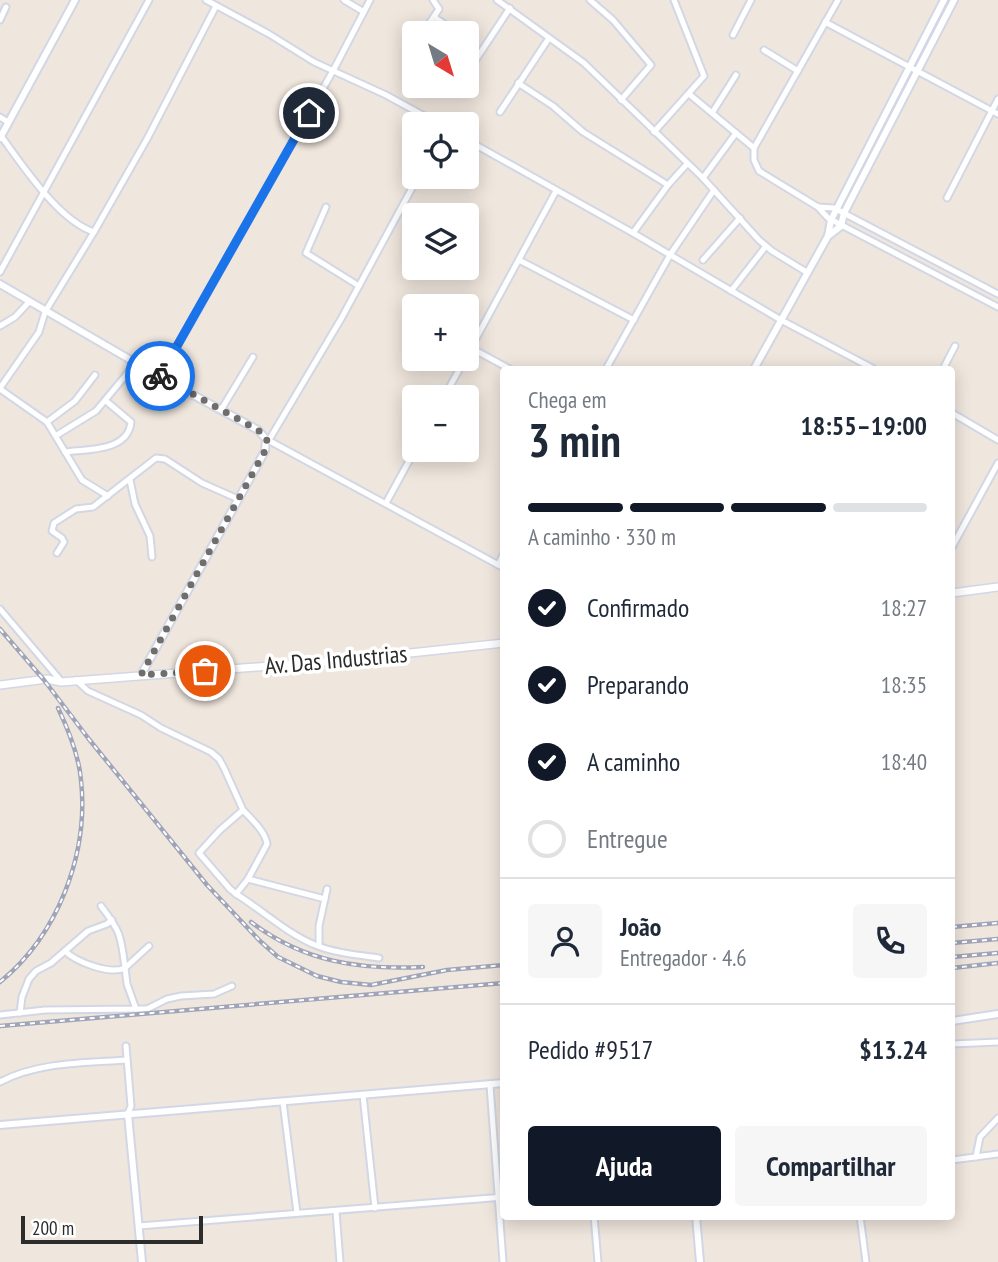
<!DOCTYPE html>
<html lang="pt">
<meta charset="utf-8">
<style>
:root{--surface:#fff;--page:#f6f6f7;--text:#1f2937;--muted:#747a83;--line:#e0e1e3;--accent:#111827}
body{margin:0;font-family:"PT Sans Narrow",sans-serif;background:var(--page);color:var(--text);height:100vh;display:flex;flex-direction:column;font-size:26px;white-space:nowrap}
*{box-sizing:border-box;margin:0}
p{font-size:23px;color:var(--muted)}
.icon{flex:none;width:38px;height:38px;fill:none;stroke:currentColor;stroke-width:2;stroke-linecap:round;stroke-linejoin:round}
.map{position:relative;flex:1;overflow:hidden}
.sheet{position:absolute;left:500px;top:366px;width:455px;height:854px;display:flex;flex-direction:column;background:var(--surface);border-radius:7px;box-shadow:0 4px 18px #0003}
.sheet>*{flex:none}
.needle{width:46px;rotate:142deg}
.buttons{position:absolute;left:402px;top:21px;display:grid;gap:14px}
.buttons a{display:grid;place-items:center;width:77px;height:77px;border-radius:7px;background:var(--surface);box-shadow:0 4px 18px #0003;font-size:35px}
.scale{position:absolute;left:21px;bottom:18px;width:182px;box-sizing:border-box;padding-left:7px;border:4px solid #2c2c2c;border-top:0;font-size:19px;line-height:24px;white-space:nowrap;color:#2c2c2c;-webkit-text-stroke:5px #fff;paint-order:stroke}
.pin{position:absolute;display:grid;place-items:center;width:60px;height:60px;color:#fff;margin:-30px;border:4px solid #fff;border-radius:50%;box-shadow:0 2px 7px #0007}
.courier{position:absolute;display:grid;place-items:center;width:70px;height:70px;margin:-35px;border:5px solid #1a73e8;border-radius:50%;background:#fff;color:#222;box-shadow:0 2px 9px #0007}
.summary em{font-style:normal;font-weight:700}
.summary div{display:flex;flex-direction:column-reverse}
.summary{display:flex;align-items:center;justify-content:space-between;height:119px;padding:0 28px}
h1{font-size:46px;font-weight:700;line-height:52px}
.bar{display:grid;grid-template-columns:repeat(4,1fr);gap:10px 7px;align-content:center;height:84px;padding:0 28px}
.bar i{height:9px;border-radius:5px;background:var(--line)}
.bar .current{background:var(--accent)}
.bar p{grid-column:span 4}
.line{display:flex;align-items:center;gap:18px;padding:0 28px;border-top:2px solid var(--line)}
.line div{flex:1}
.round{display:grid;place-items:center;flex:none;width:74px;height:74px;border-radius:7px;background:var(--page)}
ol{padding:0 28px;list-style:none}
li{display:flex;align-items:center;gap:21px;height:77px}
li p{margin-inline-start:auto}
li .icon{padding:7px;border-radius:50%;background:var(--accent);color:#fff;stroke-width:4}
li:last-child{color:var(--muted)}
li i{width:38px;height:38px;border:4px solid var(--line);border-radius:50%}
.button{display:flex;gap:14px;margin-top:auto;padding:14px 28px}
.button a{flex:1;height:80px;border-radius:7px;background:var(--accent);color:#fff;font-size:28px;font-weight:700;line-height:80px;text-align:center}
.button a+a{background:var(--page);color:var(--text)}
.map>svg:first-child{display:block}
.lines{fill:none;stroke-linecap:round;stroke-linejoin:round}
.minor-casing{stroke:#d2d7e6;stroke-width:9}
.tertiary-casing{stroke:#d2d7e6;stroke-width:10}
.secondary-casing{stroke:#d2d7e6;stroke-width:10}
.minor{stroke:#fff;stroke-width:5}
.tertiary{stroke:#fff;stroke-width:6}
.secondary{stroke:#fff;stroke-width:7}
.rail-casing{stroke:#9fa4b8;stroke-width:4.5}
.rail{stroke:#fff;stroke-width:2;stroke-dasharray:5;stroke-linecap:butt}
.done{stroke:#706d6a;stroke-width:7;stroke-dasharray:0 12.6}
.route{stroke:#1a73e8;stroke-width:9}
.labels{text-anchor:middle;stroke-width:7;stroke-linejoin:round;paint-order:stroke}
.street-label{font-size:24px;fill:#2c2c2c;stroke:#fff}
</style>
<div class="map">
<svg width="998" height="1262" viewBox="0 0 998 1262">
<rect width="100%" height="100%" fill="#efe6dd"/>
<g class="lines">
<g class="minor-casing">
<g id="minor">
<polyline points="206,0 269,34 314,62 386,95 439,124"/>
<polyline points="344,0 364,12"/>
<polyline points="497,0 584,63 703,178 759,240 772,251 808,273"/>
<polyline points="590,0 613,20 651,65 621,100"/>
<polyline points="838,0 754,148 754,160 759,171 818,207 828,218 998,307"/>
<polyline points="434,17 458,33"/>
<polyline points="0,20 6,7"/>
<polyline points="825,22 998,114"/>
<polyline points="423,33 439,9 433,0"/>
<polyline points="733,35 751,0"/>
<polyline points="764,50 798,71"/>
<polyline points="467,73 510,8"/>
<polyline points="518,83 553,106 583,132 668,185"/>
<polyline points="689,94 754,148"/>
<polyline points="500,112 549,38"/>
<polyline points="712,113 736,75"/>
<polyline points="0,117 8,122"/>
<polyline points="654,132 704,76 674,0"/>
<path d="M1,136C23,166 59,221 94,232"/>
<polyline points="467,140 633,233 781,320 874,369"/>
<polyline points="703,178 736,133"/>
<polyline points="947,198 998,99"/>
<polyline points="326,207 306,253 359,286"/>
<polyline points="818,207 834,208 998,294"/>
<polyline points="633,233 668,185 687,164"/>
<polyline points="519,260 634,320"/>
<polyline points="703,260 740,218"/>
<polyline points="0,272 149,0"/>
<polyline points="731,291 766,246"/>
<polyline points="0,326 15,317 29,302"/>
<polyline points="471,348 510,369"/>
<polyline points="467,355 556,191"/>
<polyline points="606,369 670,255 714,190"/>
<polyline points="943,369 955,346"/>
<polyline points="160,377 334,69 370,0"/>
<polyline points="0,388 39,332 45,312 94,232 147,139 216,6"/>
<polyline points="0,389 47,422 82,480 108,496"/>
<polyline points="444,397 465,359"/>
<polyline points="221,410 253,357"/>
<polyline points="952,413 998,440"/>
<polyline points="47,422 75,401 95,375"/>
<polyline points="57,435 96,411 136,363"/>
<polyline points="266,439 504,568"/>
<polyline points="269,440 341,319 418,177"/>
<path d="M65,452C87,449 128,452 131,422L106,401"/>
<polyline points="130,480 135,504 150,536 152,557"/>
<polyline points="386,503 415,450"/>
<polyline points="952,547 998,463"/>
<polyline points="57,553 64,542 62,538 52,531 54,523 76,509 93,507 156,458 165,459 202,483 238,499"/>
<polyline points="498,565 504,553"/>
<polyline points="0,609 61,681"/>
<path d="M76,680L88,691L141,715L161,728L211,752L219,759L224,768L243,810L220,830L199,853L230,889L236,894L248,879L267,844C265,831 252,820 243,810"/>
<polyline points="248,879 325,899"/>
<path d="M236,894C262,910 286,933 315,945C335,953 358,955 379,958"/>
<polyline points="319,946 319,926 327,889"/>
<path d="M65,951C76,962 110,975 125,968C121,936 121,932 101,906"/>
<polyline points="136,1009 147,1009 167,999 181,996 214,994 232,986"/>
<polyline points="20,1013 22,997 29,979 36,971 51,963 88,931 107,924 112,920"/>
<polyline points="0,1015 45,1010 136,1009 127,984 125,968 149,946"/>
<polyline points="952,1044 998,1042"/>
<polyline points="126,1046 131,1106 128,1114"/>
<path d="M0,1082C38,1062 84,1063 127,1060"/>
<polyline points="490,1085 503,1262"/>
<polyline points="363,1095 375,1208"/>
<polyline points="283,1102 297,1213"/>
<polyline points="976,1157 980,1137 998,1118"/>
<polyline points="952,1160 998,1154"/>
<polyline points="336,1211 340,1262"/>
<polyline points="594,1216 598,1262"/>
<polyline points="860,1216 866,1262"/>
<polyline points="139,1226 504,1197"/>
</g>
</g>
<g class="tertiary-casing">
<g id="tertiary">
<polyline points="0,138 75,0"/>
<polyline points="828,236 841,226 844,213 954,0"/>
<polyline points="0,284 160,377 258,430 266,439 265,451 141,675"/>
<polyline points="754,369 828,236 831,220 944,0"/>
<polyline points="952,1021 998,1014"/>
<polyline points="128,1114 142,1262"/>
<polyline points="0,1125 504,1083"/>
<polyline points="696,1216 700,1262"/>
</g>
</g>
<g class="secondary-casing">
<g id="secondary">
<polyline points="952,593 998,587"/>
<polyline points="0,685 47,679 61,682 335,661 504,643"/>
</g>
</g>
<use href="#minor" class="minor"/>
<use href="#tertiary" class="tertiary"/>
<use href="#secondary" class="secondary"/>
<g class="rail-casing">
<g id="rail">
<polyline points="0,629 44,680 88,738 207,885 260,941 278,957 317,976 341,982 371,985 447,970 504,965"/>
<path d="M251,922C304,962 359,970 423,967"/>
<polyline points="952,927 998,923"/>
<polyline points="952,943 998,939"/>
<polyline points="952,957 998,953"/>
<polyline points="952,968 998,963"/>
<path d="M0,982C58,935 89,854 81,780C79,756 68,729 58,708"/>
<polyline points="0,1026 504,983"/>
</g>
</g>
<use href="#rail" class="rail"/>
</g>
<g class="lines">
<polyline class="done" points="160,376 258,430 267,439 265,451 141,675 205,671"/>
<polyline class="route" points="160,376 309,113"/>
</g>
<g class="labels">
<g class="street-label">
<text transform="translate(336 660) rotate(-5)" y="8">Av. Das Industrias</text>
</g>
</g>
</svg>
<div class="buttons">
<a><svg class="needle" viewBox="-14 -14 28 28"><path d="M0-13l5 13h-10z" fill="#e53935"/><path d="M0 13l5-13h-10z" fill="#747a83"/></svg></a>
<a><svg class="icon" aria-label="locate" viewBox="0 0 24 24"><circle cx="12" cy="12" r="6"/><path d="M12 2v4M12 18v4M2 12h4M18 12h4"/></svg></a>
<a><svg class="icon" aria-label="layers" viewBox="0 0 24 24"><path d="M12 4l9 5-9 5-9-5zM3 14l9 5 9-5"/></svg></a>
<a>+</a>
<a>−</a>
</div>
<div class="scale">200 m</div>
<div class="pin" style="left:205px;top:671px;background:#ea580c"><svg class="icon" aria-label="bag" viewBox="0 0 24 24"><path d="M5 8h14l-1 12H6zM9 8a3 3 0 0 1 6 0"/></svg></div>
<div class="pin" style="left:309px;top:113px;background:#1f2937"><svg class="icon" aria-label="home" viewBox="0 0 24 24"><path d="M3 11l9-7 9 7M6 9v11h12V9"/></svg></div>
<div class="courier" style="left:160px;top:376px"><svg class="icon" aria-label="bike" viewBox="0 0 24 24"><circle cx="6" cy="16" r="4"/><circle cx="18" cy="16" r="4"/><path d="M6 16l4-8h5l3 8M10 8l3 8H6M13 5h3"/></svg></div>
<section class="sheet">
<div class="summary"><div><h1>3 min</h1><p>Chega em</p></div><em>18:55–19:00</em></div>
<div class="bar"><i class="current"></i><i class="current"></i><i class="current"></i><i></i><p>A caminho · 330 m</p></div>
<ol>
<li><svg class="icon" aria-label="check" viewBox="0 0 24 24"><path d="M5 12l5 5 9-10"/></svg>Confirmado<p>18:27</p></li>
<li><svg class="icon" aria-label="check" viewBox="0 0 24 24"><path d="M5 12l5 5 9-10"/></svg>Preparando<p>18:35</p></li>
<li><svg class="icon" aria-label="check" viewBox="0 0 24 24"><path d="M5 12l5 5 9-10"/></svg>A caminho<p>18:40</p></li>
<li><i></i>Entregue</li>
</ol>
<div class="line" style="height:126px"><a class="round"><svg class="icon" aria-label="person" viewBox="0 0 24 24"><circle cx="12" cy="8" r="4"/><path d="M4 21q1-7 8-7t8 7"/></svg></a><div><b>João</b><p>Entregador · 4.6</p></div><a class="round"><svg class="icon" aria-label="phone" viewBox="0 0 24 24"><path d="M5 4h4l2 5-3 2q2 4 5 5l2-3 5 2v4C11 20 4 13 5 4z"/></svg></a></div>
<div class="line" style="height:91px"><div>Pedido #9517</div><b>$13.24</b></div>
<div class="button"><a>Ajuda</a><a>Compartilhar</a></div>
</section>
</div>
